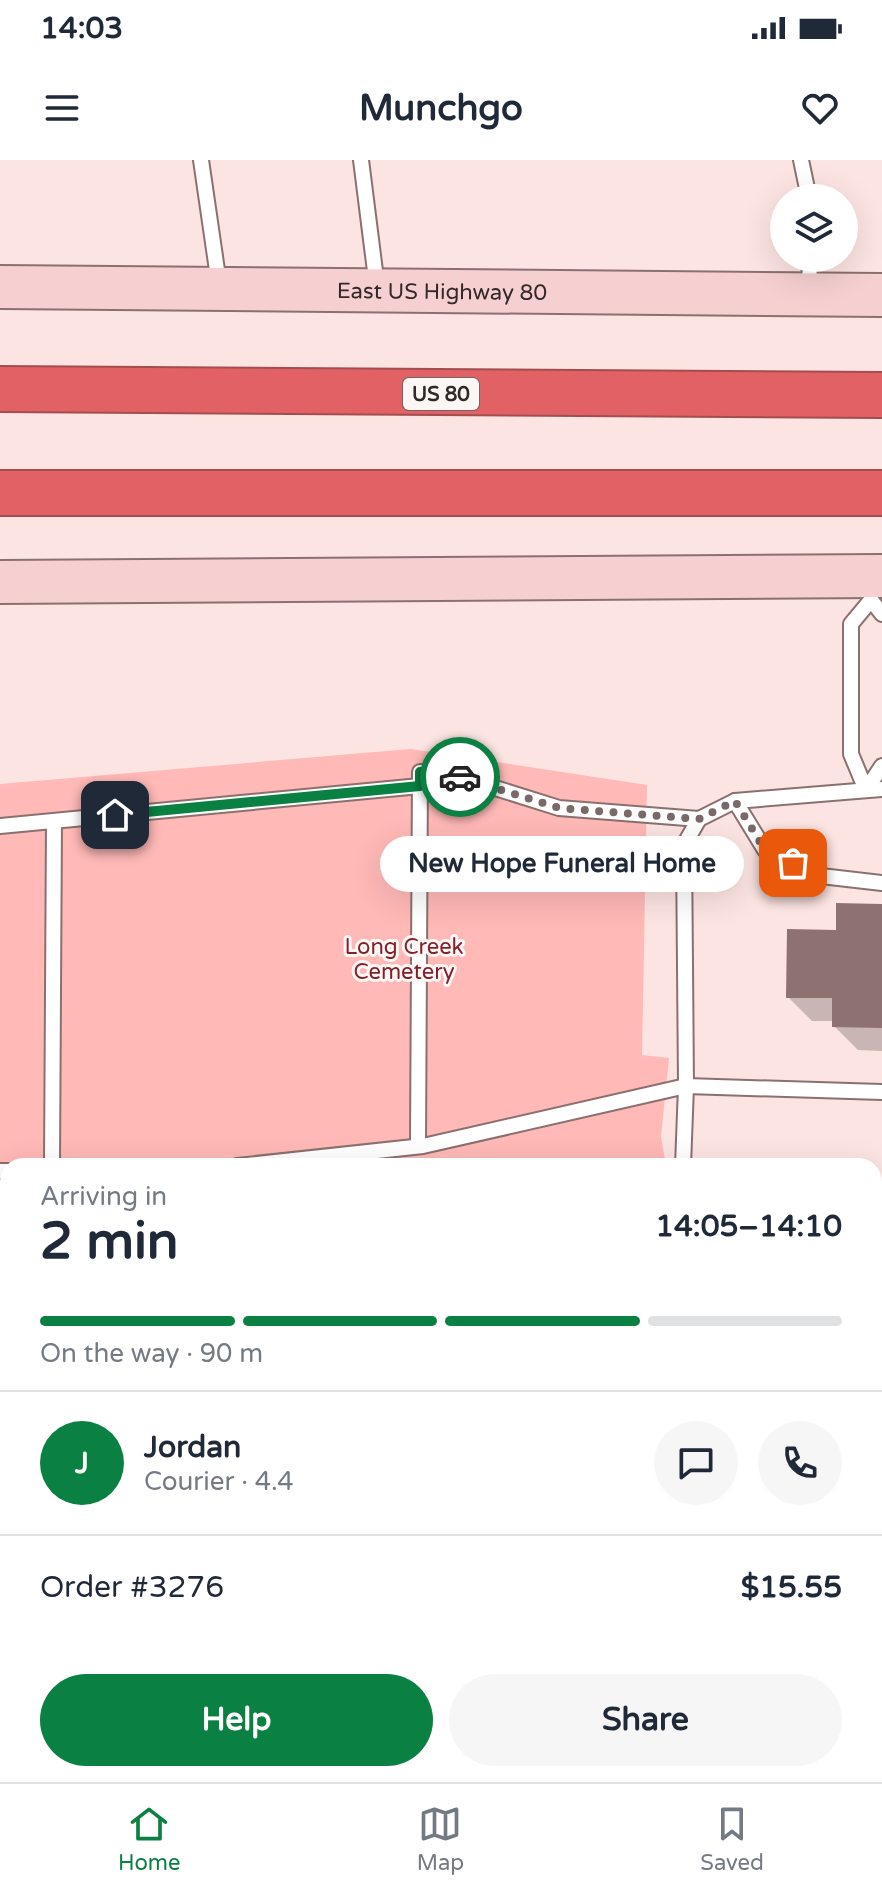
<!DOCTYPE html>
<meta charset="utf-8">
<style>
:root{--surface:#fff;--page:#f6f6f7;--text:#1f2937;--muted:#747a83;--line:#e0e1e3;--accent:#0b8043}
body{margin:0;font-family:"Varela Round",sans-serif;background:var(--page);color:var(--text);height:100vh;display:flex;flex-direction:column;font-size:30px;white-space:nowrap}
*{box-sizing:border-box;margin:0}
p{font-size:26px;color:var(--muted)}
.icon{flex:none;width:44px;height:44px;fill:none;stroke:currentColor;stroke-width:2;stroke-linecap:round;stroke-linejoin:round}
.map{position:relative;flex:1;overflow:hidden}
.sheet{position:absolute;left:0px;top:998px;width:882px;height:624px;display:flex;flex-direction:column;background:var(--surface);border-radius:24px 24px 0 0;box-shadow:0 8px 32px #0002}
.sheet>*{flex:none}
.fabs{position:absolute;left:770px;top:24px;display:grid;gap:16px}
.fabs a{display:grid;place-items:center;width:88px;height:88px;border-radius:50%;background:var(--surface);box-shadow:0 8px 32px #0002;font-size:40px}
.pin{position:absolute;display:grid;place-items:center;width:68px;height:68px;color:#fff;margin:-34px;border-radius:16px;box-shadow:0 4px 12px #0006}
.courier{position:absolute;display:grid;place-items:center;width:80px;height:80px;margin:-40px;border:6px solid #0b8043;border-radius:50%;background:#fff;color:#222;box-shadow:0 2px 10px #0007}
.bubble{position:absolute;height:56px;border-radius:28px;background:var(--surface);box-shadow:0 8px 32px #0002;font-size:26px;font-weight:700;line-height:56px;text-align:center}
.headline em{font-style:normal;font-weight:700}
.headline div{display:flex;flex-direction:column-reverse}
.headline{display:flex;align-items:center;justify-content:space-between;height:136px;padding:0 40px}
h1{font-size:52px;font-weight:700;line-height:60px}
.bar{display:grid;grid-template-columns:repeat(4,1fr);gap:12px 8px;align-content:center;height:96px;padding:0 40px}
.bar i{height:10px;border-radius:6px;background:var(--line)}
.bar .current{background:var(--accent)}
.bar p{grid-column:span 4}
.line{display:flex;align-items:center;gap:20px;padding:0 40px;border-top:2px solid var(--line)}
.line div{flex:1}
.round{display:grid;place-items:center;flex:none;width:84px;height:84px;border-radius:42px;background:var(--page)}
.button{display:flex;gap:16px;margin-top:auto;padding:16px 40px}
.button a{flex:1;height:92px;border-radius:48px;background:var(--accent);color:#fff;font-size:32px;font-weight:700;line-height:92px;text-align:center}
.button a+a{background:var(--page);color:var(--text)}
.status{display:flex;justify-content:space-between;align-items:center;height:56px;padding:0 40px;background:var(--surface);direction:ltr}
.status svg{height:22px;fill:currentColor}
header{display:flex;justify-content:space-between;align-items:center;height:104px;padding:0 40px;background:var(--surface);font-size:36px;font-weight:700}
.tabs{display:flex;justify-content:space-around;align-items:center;height:112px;border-top:2px solid var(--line);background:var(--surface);font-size:22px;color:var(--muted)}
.tabs a{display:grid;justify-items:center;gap:4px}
.tabs .current{color:var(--accent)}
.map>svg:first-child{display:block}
.green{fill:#ffb9b7}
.shadow{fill:#0003}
.building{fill:#8d7271}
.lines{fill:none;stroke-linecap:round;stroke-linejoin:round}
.service-casing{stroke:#8a706f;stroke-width:18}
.tertiary-casing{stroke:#8a706f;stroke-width:42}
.secondary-casing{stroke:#8a706f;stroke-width:46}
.motorway-casing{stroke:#a44d4f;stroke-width:48}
.service{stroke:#fff;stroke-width:14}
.tertiary{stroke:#fff;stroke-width:38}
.secondary{stroke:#f6d0d0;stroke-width:42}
.motorway{stroke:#e16164;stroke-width:44}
.done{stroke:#796a69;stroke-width:8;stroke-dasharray:0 14.4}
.route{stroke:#0b8043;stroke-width:10}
.labels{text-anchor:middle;stroke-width:6;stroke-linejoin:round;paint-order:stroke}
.shield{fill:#fcf6f5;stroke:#6f6666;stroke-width:2}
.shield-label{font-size:20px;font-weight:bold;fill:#332828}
.street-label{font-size:22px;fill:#332828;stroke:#fcf6f5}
.park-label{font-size:22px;fill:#842128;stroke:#fcf6f5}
</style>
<div class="status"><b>14:03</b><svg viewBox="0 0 49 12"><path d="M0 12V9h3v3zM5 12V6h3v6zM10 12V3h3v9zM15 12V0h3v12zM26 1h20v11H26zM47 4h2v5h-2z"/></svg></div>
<header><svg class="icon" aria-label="menu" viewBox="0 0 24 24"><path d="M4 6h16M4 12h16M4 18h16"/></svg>Munchgo<svg class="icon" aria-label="heart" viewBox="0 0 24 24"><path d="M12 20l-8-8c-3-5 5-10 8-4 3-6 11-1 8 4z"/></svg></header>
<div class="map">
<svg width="882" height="1622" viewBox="0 0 882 1622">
<rect width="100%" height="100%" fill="#fce4e2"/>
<g class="green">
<polygon points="411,589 647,625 642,895 669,898 661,976 666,1006 8,1006 8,1237 0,1193 0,624"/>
<polygon points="8,1555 8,1614 451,1614 452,1622 0,1622 0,1564"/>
</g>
<g class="shadow">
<polygon points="882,746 882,891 858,890 834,866 834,861 812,861 788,837 838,772"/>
<polygon points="0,1357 8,1365 8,1415 0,1416"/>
<polygon points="536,1614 657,1614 657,1622 537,1622"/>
</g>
<g class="building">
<polygon points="836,743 882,744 882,868 832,867 832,838 786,838 787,769 836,770"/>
<polygon points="0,1368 5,1388 0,1388"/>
<polygon points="534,1614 646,1614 647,1621 535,1622"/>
</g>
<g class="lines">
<g class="service-casing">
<g id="service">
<polyline points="201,0 219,124"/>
<polyline points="361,0 377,127"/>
<polyline points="801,0 809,38"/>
<polyline points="809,130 810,98"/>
<polyline points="866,630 851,594 851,464 871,440 882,454"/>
<polyline points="866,630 882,606"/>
<polyline points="735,641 765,690 821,716 882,723"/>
<polyline points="0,666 420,626"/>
<polyline points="418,986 420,612 454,615 559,648 699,659"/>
<polyline points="52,1005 54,661"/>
<polyline points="237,1006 423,986 686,926 882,932"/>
<polyline points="683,1006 686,926 684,685 699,659 735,641 882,629"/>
<polyline points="0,1011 8,1011"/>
<polyline points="0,1415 8,1474"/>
<polyline points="59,1614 59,1622"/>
</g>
</g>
<g class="tertiary-casing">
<g id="tertiary">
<polyline points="874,1336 882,1335"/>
<polyline points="0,1497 8,1488"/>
</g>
</g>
<g class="secondary-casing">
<g id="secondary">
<path id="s1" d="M0,127L882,135"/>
<polyline points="0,422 882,416"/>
</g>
</g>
<g class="motorway-casing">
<g id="motorway">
<polyline points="0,229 882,235"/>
<polyline points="0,333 882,333"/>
</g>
</g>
<use href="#service" class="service"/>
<use href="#tertiary" class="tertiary"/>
<use href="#secondary" class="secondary"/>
<use href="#motorway" class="motorway"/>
</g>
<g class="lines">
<polyline class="done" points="460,617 559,648 699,659 735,641 765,690 793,703"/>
<polyline class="route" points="115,655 420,626 420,612 460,617"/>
</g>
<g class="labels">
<rect class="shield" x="403" y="218" width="76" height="32" rx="6"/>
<g class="shield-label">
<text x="441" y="241">US 80</text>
</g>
<g class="street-label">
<text dy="8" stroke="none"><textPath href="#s1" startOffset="442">East US Highway 80</textPath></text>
</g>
<g class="park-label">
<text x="404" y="794">Long Creek<tspan x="404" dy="25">Cemetery</tspan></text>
</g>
</g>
</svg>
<div class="fabs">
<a><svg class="icon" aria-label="layers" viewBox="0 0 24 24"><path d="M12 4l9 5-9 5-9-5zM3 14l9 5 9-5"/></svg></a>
</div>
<div class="pin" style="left:793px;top:703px;background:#ea580c"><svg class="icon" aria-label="bag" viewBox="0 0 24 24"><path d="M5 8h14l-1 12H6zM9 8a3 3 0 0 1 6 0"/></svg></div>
<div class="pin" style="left:115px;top:655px;background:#1f2937"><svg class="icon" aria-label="home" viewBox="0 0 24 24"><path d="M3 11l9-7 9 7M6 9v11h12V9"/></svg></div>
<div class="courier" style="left:460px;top:617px"><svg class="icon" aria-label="car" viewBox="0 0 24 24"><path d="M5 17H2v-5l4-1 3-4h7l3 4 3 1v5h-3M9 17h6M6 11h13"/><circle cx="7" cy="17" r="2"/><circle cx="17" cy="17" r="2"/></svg></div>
<div class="bubble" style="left:380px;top:676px;width:364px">New Hope Funeral Home</div>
<section class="sheet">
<div class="headline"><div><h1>2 min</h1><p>Arriving in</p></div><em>14:05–14:10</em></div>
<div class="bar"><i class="current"></i><i class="current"></i><i class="current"></i><i></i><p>On the way · 90 m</p></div>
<div class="line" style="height:144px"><b class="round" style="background:var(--accent);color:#fff">J</b><div><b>Jordan</b><p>Courier · 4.4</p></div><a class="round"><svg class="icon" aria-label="chat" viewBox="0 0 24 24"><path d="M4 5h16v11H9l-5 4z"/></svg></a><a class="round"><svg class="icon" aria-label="phone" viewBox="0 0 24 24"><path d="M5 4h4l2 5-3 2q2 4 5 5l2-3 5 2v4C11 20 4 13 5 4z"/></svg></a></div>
<div class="line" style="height:104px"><div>Order #3276</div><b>$15.55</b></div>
<div class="button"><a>Help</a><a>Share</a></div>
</section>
</div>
<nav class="tabs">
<a class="current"><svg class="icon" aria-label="home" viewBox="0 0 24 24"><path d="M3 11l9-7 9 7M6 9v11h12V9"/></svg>Home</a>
<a><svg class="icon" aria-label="map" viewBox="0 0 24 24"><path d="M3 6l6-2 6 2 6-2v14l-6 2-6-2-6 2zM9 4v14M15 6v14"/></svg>Map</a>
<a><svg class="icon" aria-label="saved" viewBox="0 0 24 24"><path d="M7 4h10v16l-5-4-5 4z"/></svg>Saved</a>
</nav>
